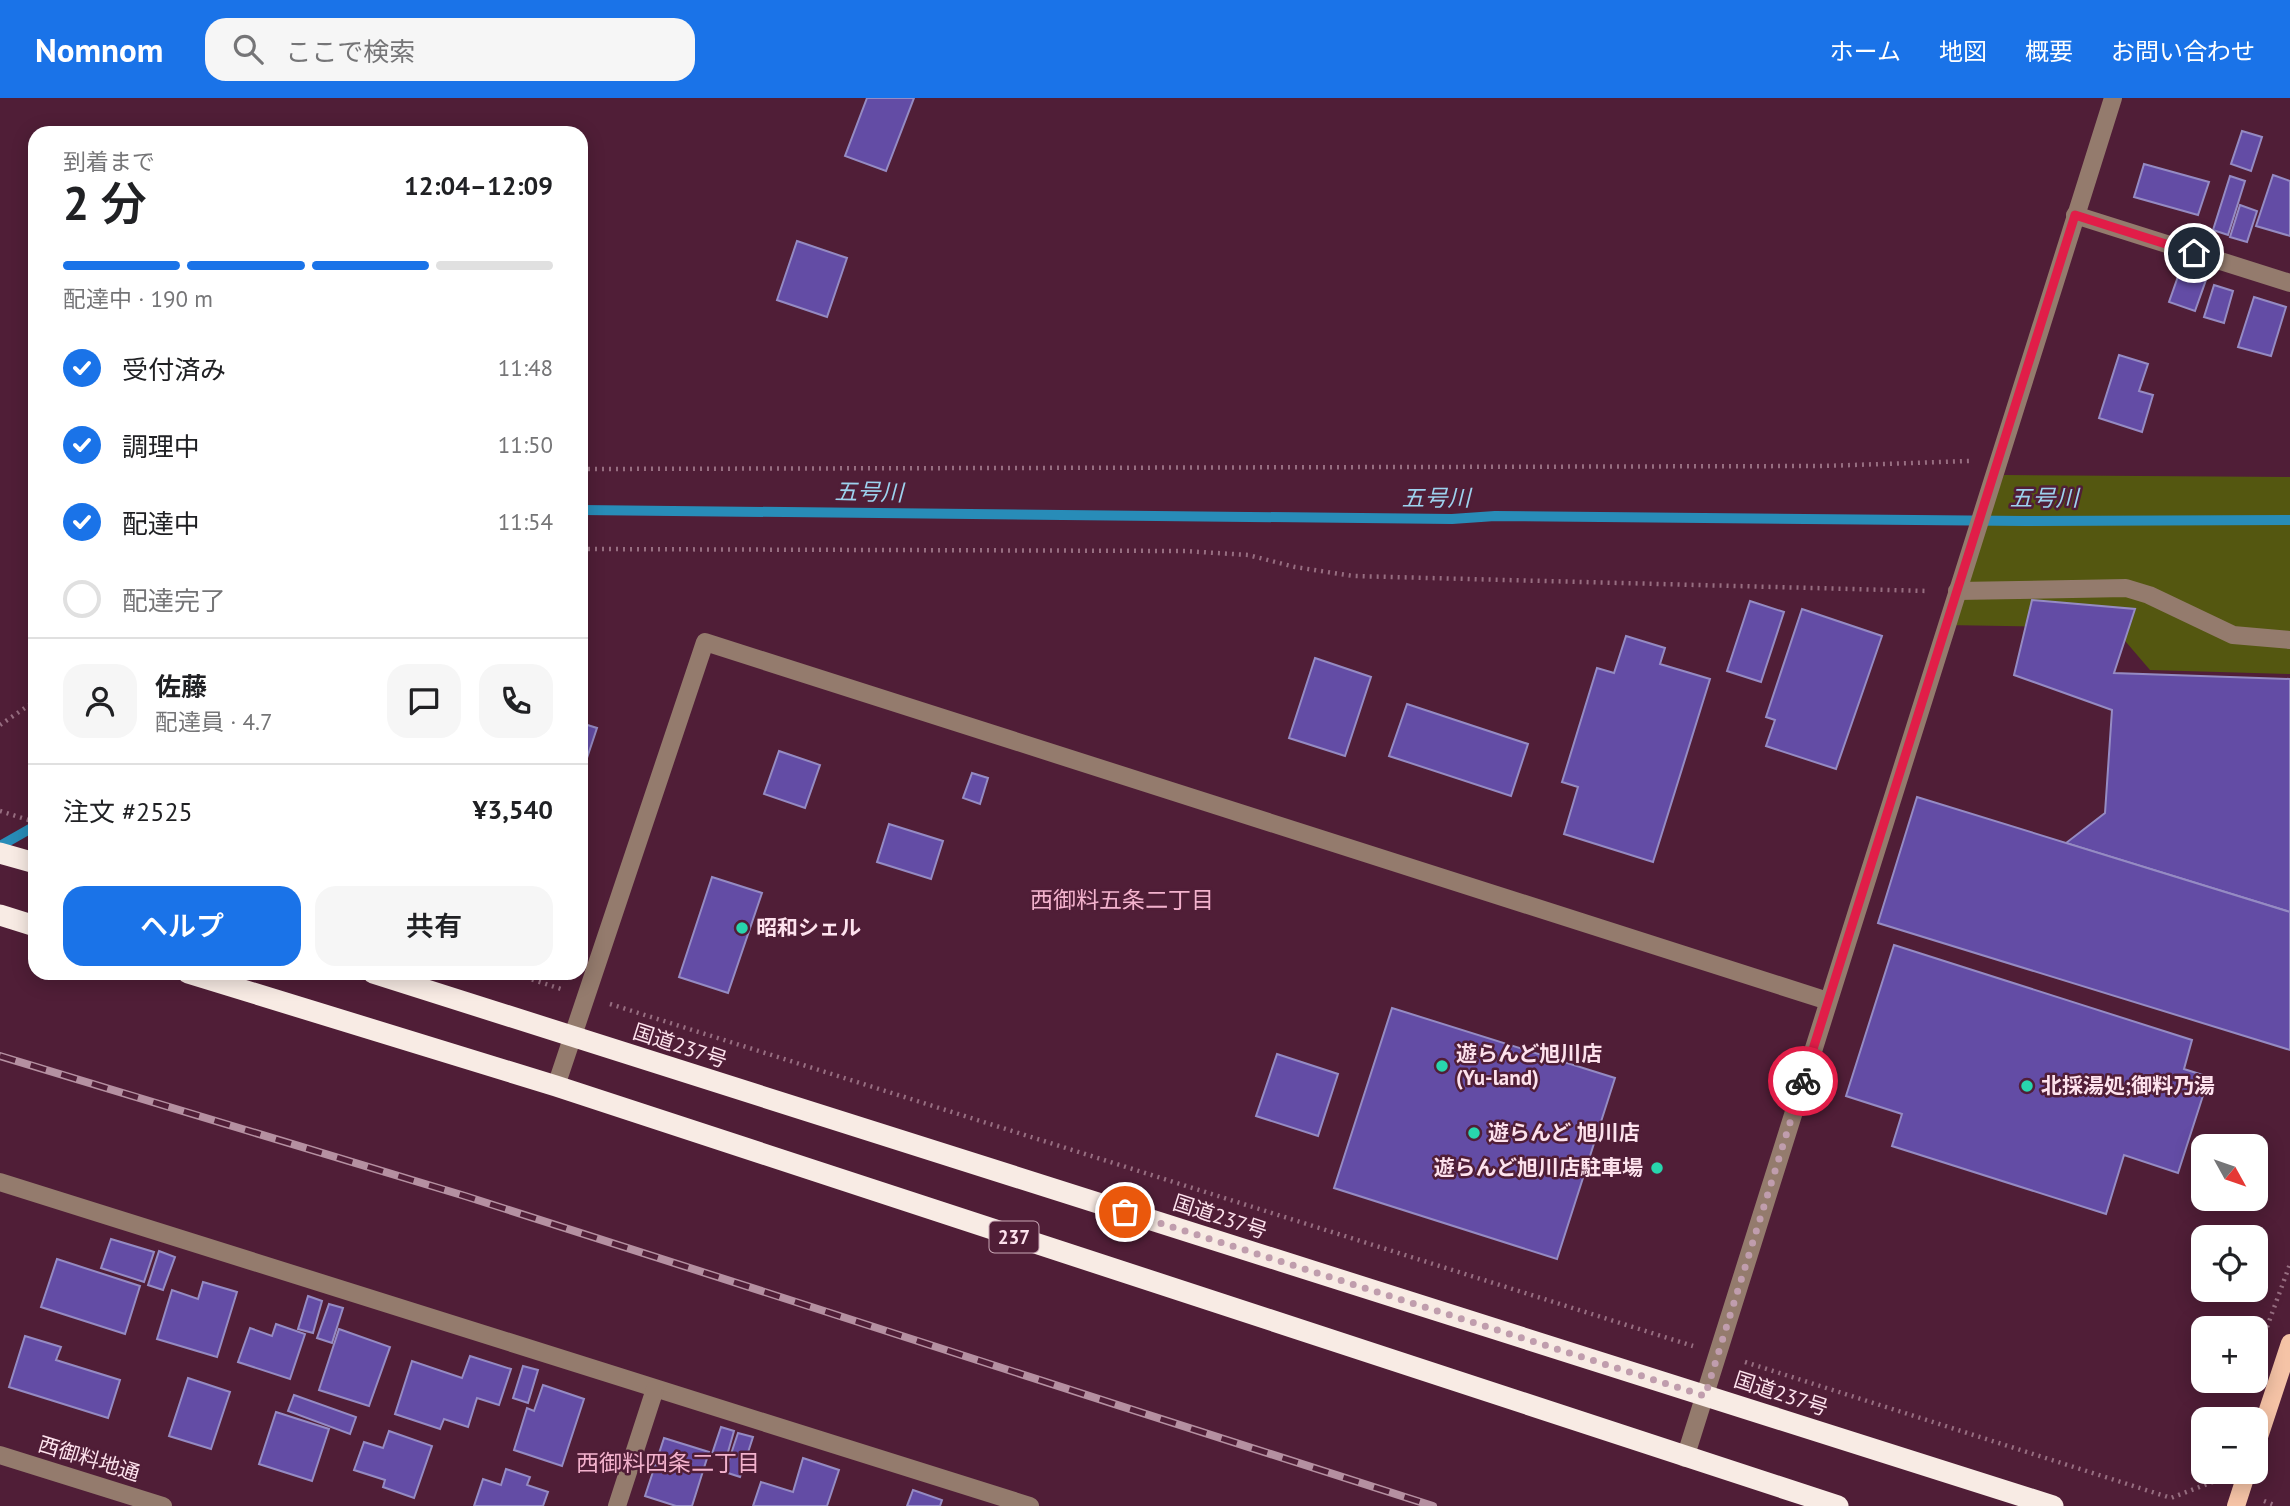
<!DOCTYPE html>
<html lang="ja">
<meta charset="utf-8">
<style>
:root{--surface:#fff;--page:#f6f6f6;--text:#202124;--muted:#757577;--line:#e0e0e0;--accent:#1a73e8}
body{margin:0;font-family:"PT Sans","Noto Sans JP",sans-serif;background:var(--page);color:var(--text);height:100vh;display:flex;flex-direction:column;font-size:26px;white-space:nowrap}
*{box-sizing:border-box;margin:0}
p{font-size:23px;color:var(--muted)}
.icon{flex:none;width:38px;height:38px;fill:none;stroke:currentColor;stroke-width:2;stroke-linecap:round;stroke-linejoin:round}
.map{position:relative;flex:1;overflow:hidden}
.panel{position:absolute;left:28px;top:28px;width:560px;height:854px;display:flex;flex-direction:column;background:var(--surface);border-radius:21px;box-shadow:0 4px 18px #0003}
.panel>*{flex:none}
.needle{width:46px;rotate:130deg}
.buttons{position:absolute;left:2191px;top:1036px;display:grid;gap:14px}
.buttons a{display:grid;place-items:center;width:77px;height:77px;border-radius:14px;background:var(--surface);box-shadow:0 4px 18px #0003;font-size:35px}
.pin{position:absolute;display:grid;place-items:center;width:60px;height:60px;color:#fff;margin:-30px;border:4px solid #fff;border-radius:50%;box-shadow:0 2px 7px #0007}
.courier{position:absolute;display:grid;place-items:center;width:70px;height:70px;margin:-35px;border:5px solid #e11d48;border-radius:50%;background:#fff;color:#222;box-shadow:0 2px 9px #0007}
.head em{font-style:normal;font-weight:600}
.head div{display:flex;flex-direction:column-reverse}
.head{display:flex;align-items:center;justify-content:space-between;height:119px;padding:0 35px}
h1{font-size:46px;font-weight:600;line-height:52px}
.bar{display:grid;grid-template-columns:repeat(4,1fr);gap:10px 7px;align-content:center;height:84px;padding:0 35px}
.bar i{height:9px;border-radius:5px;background:var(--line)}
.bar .on{background:var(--accent)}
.bar p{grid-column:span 4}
.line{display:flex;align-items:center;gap:18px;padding:0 35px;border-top:2px solid var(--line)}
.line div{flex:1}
.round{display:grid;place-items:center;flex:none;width:74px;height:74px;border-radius:21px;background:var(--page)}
ol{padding:0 35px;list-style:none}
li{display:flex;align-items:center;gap:21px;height:77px}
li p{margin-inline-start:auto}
li .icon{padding:7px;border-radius:50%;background:var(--accent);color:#fff;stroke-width:4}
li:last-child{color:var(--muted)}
li i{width:38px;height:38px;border:4px solid var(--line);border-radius:50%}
.button{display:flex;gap:14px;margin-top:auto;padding:14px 35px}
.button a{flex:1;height:80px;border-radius:21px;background:var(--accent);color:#fff;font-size:28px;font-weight:600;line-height:80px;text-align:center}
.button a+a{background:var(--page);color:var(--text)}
header{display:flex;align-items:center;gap:42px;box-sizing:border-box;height:98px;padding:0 35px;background:var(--accent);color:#fff}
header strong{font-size:33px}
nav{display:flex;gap:38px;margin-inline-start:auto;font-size:24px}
.search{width:490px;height:63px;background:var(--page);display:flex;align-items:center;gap:18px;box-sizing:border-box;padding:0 24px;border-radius:21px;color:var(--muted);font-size:26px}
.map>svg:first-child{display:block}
.green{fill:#545710}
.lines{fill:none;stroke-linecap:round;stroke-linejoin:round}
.stream{stroke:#288cb8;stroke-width:10}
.building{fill:#634ca5;stroke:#958bc3;stroke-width:2}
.path{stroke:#976e81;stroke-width:4.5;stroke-dasharray:2 5;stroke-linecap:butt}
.minor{stroke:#947b6d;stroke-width:18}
.major{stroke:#f5c3a6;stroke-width:18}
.highway{stroke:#f8ebe4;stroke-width:21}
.rail-casing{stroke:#b590a1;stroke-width:8}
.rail{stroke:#501e37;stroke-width:5;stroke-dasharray:16;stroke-linecap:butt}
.done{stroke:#c09dad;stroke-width:7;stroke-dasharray:0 12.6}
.route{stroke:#e11d48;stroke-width:9}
.poi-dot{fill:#28d5ad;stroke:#501e37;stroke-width:2.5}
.labels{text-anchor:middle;stroke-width:5;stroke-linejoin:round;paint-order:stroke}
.shield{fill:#501e37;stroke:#c9a7b6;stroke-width:2}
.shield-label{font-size:19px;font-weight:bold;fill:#fde2ed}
.poi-label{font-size:21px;font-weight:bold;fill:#fde2ed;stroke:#501e37;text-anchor:start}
.street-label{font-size:21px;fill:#fde2ed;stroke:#501e37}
.water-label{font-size:23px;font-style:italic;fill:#9dd2ee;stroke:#501e37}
.neighbourhood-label{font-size:23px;fill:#f3b2cd;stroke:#501e37}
</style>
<header>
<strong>Nomnom</strong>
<div class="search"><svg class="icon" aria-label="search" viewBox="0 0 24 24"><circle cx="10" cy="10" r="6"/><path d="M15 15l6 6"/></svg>ここで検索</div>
<nav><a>ホーム</a><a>地図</a><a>概要</a><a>お問い合わせ</a></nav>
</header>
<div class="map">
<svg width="2290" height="1408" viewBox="0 0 2290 1408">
<rect width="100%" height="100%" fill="#501e37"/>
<polygon class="green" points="2004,377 2290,379 2290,576 2150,572 2114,530 1946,527"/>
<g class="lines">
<g class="stream">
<polyline points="581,412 1452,421 1495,418 2024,423 2290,422"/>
<polyline points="0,748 35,728"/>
</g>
</g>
<g class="building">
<polygon points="867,0 914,0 886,73 845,58"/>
<polygon points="2242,33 2262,39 2251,73 2231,66"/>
<polygon points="2144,66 2209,84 2198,117 2134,99"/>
<polygon points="2273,77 2290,83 2290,138 2256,128"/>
<polygon points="2230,78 2245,83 2228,137 2213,132"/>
<polygon points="2240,107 2257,113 2247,144 2230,139"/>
<polygon points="797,143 847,160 827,219 777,202"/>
<polygon points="2181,170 2207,179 2195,213 2169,204"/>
<polygon points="2214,187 2233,193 2224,225 2204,219"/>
<polygon points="2254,199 2286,209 2271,258 2238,249"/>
<polygon points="2119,257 2148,266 2139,293 2153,297 2142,334 2099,320"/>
<polygon points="2032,502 2135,511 2114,575 2290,581 2290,814 2066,745 2105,715 2112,612 2014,577"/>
<polygon points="1750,503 1784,514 1761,584 1727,573"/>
<polygon points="1802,511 1882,538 1836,671 1766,648 1775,622 1766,619"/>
<polygon points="1626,538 1665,550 1660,566 1710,581 1653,764 1564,736 1578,689 1562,684 1597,570 1614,575"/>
<polygon points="1315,560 1371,579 1345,658 1289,640"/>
<polygon points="1407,606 1528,646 1511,698 1389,658"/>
<polygon points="581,625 597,630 581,678"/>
<polygon points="779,653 820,667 805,710 764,696"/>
<polygon points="972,675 988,680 980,706 963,700"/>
<polygon points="1917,699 2290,814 2290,952 1878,825"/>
<polygon points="889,726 943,743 931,781 877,764"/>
<polygon points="712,779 762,795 728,895 679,879"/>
<polygon points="1894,847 2192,942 2184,971 2209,979 2178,1075 2124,1057 2106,1116 1892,1048 1902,1016 1846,998"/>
<polygon points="1392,910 1615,980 1557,1161 1334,1090"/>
<polygon points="1277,956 1338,976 1318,1038 1256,1018"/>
<polygon points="111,1141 154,1154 144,1184 101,1170"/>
<polygon points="159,1153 175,1159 163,1192 148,1187"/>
<polygon points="57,1161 140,1188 125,1236 41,1209"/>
<polygon points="203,1184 237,1194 217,1259 157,1241 172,1192 198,1201"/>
<polygon points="308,1198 322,1203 313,1235 298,1231"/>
<polygon points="329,1206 343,1210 332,1245 317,1240"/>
<polygon points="276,1226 305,1236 290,1281 238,1264 250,1230 272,1238"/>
<polygon points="339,1231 390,1249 369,1308 319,1292"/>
<polygon points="25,1238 61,1249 56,1262 120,1282 108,1320 9,1289"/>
<polygon points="470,1258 511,1271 499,1307 477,1300 468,1329 444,1321 440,1331 395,1316 412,1263 462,1280"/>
<polygon points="523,1268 538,1272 528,1305 513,1300"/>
<polygon points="188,1280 230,1294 211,1351 169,1338"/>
<polygon points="543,1287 584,1301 562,1368 514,1352 527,1310 534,1313"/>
<polygon points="294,1297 356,1319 350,1336 288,1313"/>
<polygon points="276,1314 329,1331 312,1383 259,1366"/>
<polygon points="721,1329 734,1333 726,1361 712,1356"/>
<polygon points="389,1333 432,1348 414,1400 383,1389 385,1382 354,1372 364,1344 383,1350"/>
<polygon points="738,1335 753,1339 740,1379 725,1374"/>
<polygon points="664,1340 709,1354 692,1408 676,1408 645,1398"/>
<polygon points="803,1360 839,1372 827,1408 753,1408 761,1384 793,1394"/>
<polygon points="506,1371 530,1379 527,1387 548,1394 543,1408 474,1408 483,1381 501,1387"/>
<polygon points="913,1392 942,1402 940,1408 907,1408"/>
</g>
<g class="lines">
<g class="path">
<polyline points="581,371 1823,368 1970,363"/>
<polyline points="581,451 1185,453 1248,457 1295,469 1353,478 1928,493"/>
<polyline points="0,627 35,603"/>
<polyline points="0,713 35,724"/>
<polyline points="512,875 561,891"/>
<polyline points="610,906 1693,1248"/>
<polyline points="2267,1229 2290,1166"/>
<polyline points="1745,1264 2171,1400 2215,1383"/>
<polyline points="2264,1403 2277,1408"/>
</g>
<g class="minor">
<polyline points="2075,117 2290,185"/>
<polyline points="1957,493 2126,490 2149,497 2233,537 2290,542"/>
<polyline points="556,988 705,544 1828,903"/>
<polyline points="0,1084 1030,1408"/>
<polyline points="0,1357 163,1408"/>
<polyline points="1685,1360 2113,0"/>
<polyline points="617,1408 655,1291"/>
</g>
<g class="major">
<polyline points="2256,1348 2290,1245"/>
<polyline points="2236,1408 2247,1374"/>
</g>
<g class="highway">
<polyline points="0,755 35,765"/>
<polyline points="0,817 35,828"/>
<polyline points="188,875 556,988 1838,1408"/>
<polyline points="373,875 2053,1408"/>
</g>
<g class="rail-casing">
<polyline id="rail" points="0,958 465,1098 1433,1408"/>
</g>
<use href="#rail" class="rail"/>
</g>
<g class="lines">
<polyline class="done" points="1125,1114 1705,1298 1803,983"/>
<polyline class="route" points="1803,983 2075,117 2194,155"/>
</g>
<g class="poi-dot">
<circle cx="742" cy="830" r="7"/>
<circle cx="1442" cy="968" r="7"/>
<circle cx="2027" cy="988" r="7"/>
<circle cx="1474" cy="1035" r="7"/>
<circle cx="1657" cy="1070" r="7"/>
</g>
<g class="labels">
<rect class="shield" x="989.5" y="1123.5" width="49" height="31" rx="5"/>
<g class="shield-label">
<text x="1014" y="1146">237</text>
</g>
<g class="poi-label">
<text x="756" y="837">昭和シェル</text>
<text x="1456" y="963">遊らんど旭川店<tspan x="1456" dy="24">(Yu-land)</tspan></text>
<text x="2041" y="995">北採湯処;御料乃湯</text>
<text x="1488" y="1042">遊らんど 旭川店</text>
<text x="1643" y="1077" text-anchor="end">遊らんど旭川店駐車場</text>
</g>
<g class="street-label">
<text transform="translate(680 948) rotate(18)" y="7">国道237号</text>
<text transform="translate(1220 1119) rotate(18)" y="7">国道237号</text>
<text transform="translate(1781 1296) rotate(18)" y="7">国道237号</text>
<text transform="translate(89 1361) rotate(17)" y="7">西御料地通</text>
</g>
<g class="water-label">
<text transform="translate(869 394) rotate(1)" y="8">五号川</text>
<text x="1436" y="408">五号川</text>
<text x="2044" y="408">五号川</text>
</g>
<g class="neighbourhood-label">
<text x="1122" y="810">西御料五条二丁目</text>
<text x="668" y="1373">西御料四条二丁目</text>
</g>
</g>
</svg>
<div class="buttons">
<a><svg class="needle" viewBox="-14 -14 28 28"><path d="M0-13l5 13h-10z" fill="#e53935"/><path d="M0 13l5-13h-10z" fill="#757577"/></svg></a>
<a><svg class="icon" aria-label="locate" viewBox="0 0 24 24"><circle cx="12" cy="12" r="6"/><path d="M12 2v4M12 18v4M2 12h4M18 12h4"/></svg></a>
<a>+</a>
<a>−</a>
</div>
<div class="pin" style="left:1125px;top:1114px;background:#ea580c"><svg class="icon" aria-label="bag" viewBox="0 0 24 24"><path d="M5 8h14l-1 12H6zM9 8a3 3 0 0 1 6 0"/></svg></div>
<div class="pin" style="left:2194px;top:155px;background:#1f2937"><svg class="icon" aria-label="home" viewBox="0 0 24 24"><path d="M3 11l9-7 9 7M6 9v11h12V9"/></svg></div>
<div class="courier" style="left:1803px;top:983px"><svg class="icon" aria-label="bike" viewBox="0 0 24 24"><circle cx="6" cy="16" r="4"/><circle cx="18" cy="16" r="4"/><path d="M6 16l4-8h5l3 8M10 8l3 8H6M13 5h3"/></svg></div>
<section class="panel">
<div class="head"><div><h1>2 分</h1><p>到着まで</p></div><em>12:04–12:09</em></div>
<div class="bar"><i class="on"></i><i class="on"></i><i class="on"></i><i></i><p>配達中 · 190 m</p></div>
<ol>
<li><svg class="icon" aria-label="check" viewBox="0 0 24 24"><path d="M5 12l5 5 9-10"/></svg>受付済み<p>11:48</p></li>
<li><svg class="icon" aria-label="check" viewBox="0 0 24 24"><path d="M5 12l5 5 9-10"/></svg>調理中<p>11:50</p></li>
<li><svg class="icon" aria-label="check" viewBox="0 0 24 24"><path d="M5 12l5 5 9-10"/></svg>配達中<p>11:54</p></li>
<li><i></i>配達完了</li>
</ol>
<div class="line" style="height:126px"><a class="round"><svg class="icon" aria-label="person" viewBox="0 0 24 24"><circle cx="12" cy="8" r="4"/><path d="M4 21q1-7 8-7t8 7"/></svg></a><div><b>佐藤</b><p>配達員 · 4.7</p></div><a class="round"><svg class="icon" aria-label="chat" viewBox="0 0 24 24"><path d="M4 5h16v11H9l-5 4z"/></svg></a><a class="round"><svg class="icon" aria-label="phone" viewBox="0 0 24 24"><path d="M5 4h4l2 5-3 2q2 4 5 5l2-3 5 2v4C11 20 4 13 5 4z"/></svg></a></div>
<div class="line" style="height:91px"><div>注文 #2525</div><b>¥3,540</b></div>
<div class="button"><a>ヘルプ</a><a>共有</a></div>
</section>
</div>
